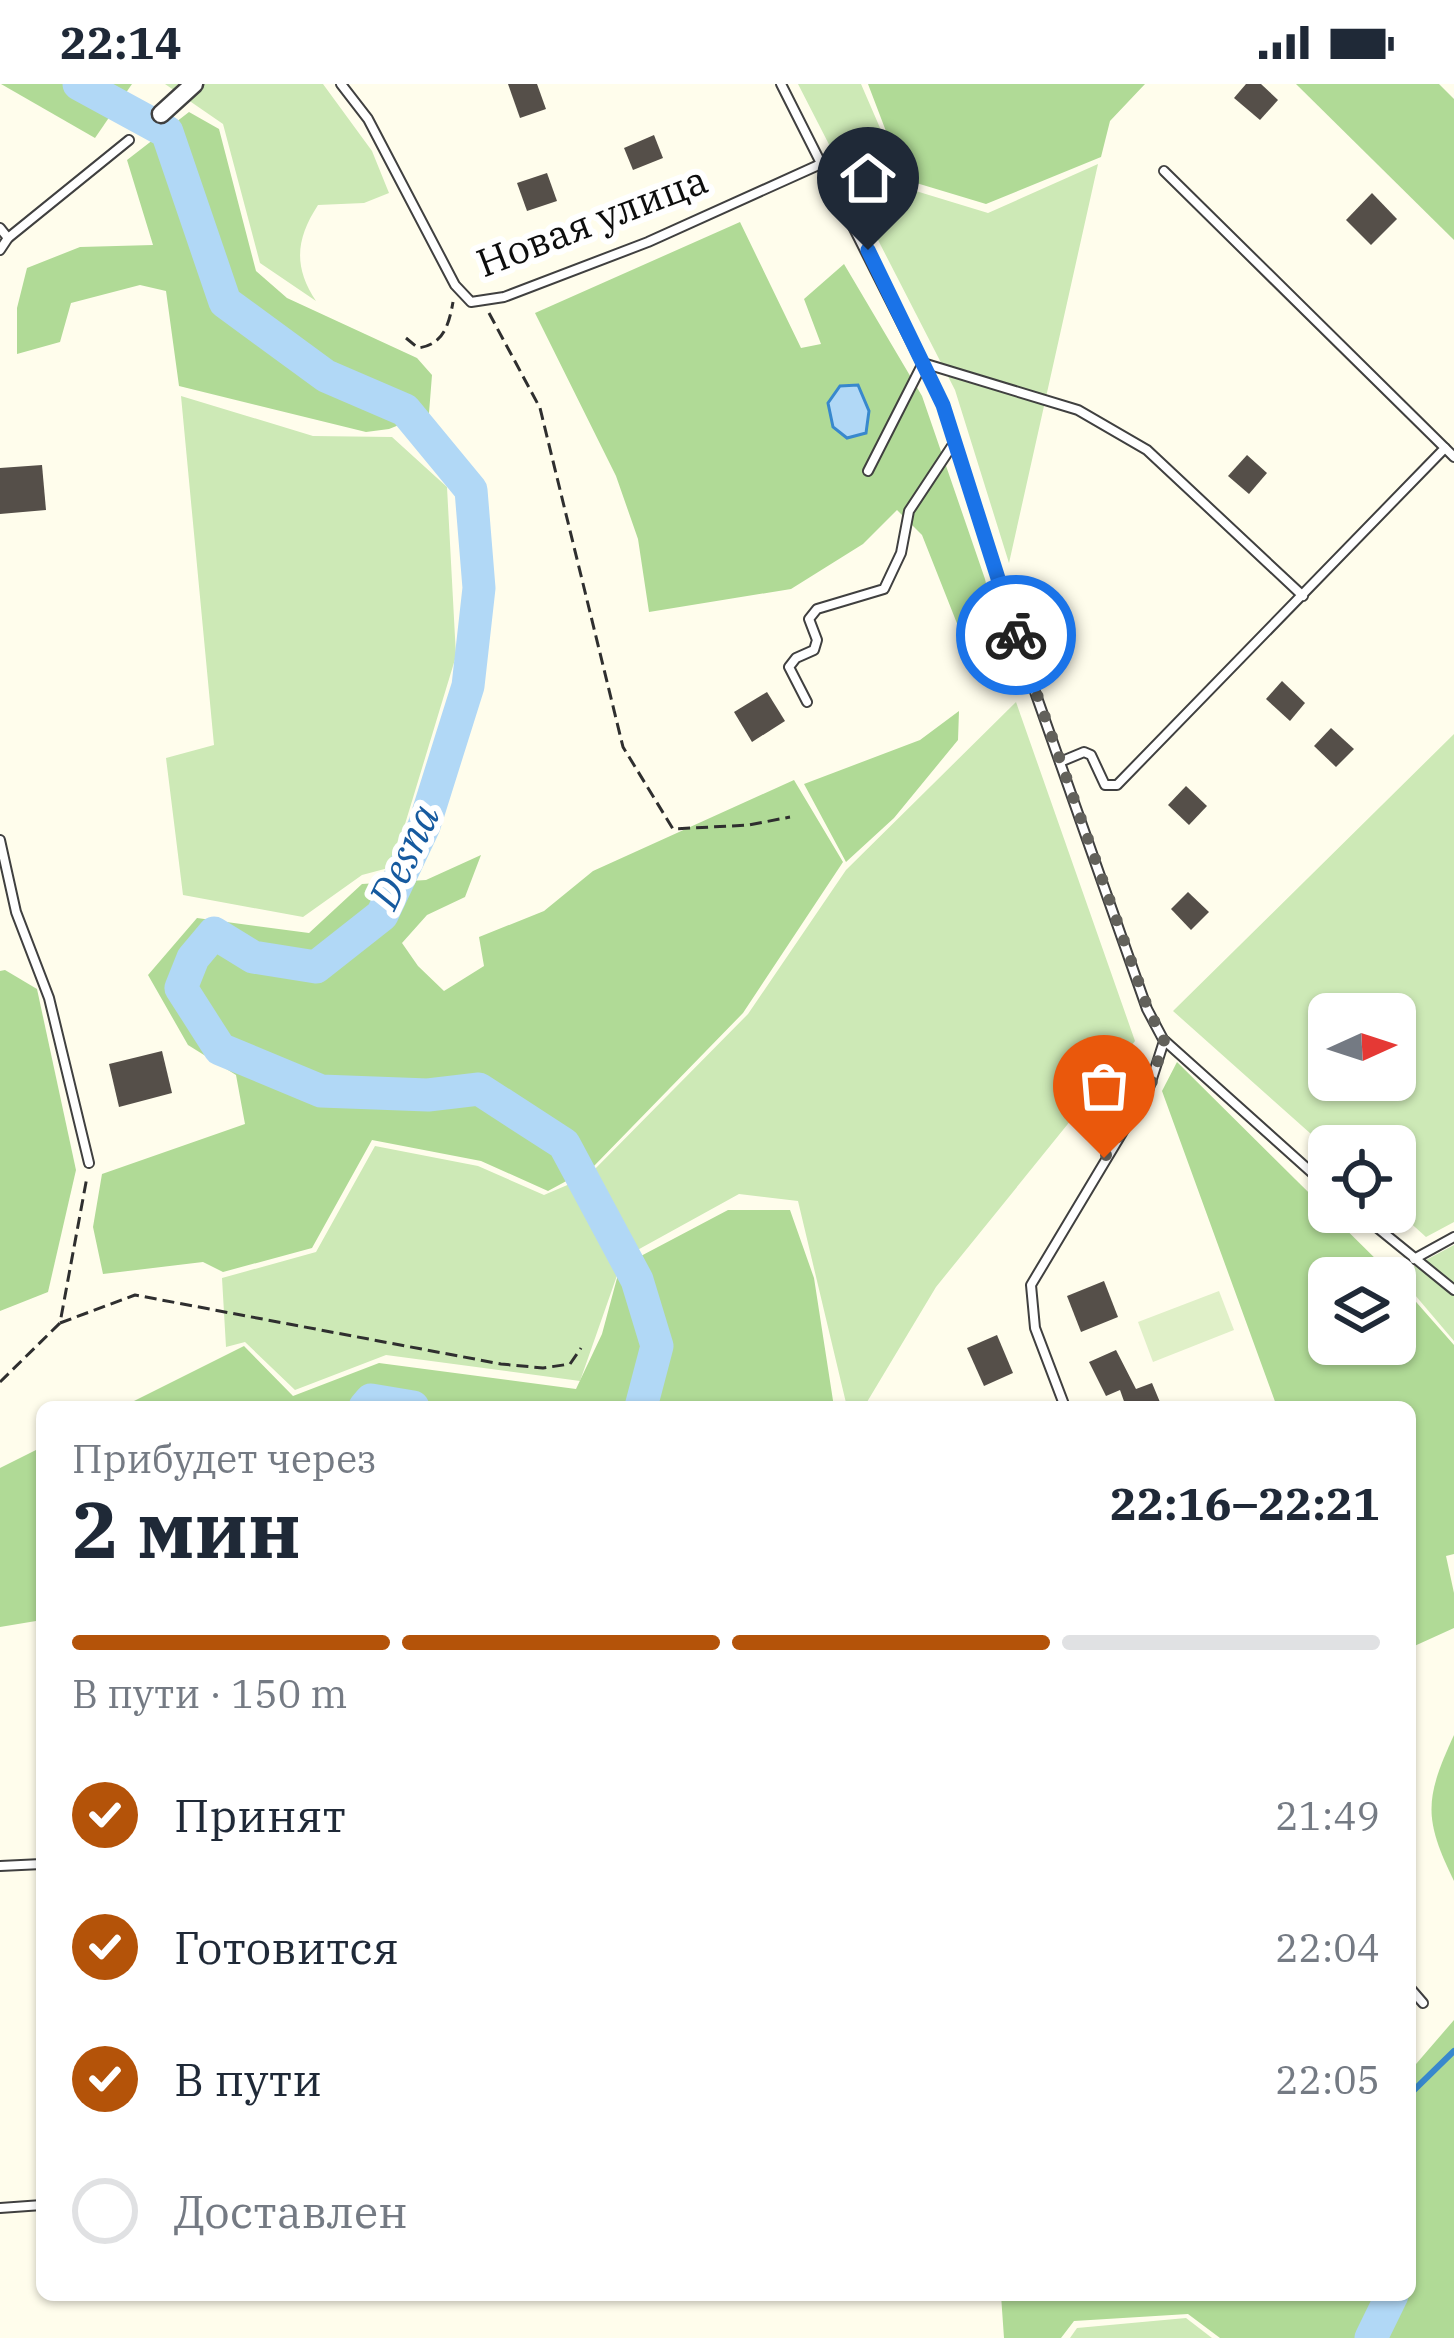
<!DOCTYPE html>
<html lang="ru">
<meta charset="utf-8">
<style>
:root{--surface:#fff;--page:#f6f6f7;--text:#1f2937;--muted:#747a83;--line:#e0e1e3;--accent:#b45309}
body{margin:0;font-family:"IBM Plex Serif",serif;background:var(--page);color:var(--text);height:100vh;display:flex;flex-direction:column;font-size:45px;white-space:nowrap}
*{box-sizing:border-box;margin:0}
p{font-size:39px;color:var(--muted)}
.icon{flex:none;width:66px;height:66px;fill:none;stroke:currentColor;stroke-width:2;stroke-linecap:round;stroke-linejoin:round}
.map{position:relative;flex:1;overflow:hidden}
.side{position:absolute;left:36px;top:1317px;width:1380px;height:900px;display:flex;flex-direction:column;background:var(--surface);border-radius:18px;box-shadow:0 3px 9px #0004}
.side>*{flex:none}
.needle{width:78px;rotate:87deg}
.buttons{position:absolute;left:1308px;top:909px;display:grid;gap:24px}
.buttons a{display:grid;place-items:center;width:108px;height:108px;border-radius:18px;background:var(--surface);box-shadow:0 3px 9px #0004;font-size:60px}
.pin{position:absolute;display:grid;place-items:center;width:102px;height:102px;color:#fff;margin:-123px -51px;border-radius:50% 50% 50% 0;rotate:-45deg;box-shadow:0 0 12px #0007}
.pin .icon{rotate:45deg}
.courier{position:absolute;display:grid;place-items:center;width:120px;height:120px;margin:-60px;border:9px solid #1a73e8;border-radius:50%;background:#fff;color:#222;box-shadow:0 3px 15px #0007}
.summary em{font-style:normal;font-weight:700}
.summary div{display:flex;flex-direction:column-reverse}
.summary{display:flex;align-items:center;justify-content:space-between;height:204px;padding:0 36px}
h1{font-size:78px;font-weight:700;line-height:90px}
.bar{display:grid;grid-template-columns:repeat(4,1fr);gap:18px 12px;align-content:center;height:144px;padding:0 36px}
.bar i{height:15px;border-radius:9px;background:var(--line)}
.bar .active{background:var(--accent)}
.bar p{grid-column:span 4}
ol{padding:0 36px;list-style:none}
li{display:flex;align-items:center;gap:36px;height:132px}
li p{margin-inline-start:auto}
li .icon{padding:12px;border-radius:50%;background:var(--accent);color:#fff;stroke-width:4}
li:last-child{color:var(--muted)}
li i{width:66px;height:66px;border:6px solid var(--line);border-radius:50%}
.status{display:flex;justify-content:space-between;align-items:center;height:84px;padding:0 60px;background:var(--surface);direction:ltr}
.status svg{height:33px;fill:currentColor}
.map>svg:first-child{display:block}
.green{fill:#cde9b6;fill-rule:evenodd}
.forest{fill:#b0da96}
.pitch{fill:#e0f0c8}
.water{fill:#b1d8f6;stroke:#3888cd;stroke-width:3}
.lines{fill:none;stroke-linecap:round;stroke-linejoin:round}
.stream{stroke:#3888cd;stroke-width:6}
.river{stroke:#b1d8f6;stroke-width:33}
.building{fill:#554f49}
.service-casing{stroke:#404040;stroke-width:12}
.minor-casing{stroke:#404040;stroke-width:21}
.path{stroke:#2f2f2f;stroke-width:3;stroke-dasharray:12 6;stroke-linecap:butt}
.service{stroke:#fff;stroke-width:8}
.minor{stroke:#fff;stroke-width:16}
.done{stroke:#62615b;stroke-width:12;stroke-dasharray:0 21.6}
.route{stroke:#1a73e8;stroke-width:15}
.labels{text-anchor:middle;stroke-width:12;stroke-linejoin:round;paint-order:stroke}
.street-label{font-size:39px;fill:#0d0d0d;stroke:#fff}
.water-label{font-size:42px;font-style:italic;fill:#165a9f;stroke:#fff}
</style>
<div class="status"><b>22:14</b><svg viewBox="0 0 49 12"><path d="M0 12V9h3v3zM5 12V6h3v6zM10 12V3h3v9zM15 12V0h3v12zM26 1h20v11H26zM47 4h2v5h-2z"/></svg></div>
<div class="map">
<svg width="1454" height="2254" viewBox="0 0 1454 2254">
<rect width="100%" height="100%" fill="#fffdec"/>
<g class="green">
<path d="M165,0H323L372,67L389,109L364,119L318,121C296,155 293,182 316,217L260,179L223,40Z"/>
<polygon points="798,0 861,0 906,104 988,129 1098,80 1009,479 955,306"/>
<polygon points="181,312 313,352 392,353 447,403 456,572 392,783 362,791 303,833 183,811 166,674 214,661"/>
<polygon points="1016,618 1135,957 936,1203 864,1323 847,1323 798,1117 739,1110 632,1169 592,1088 748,930 846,786"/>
<path d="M1454,650V1138L1426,1153L1395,1125V1062H1329V1066L1173,927ZM1329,930H1395V996H1329Z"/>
<polygon points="375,1062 478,1082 544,1111 572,1099 620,1183 580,1297 386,1271 295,1306 245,1258 226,1263 222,1194 316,1168"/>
<polygon points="1454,1161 1454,1257 1398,1191"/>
<polygon points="1186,2234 1212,2254 1070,2254 1077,2244"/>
</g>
<g class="forest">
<polygon points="1,0 132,0 95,54"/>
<polygon points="868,0 1145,0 1110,37 1101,73 986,120 913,98 892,63"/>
<polygon points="1296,0 1439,0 1454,15 1454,156"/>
<polygon points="189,28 219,45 256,187 287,214 417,274 432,291 429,329 389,345 366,348 179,302 166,207 140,201 71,219 60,258 17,270 17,224 27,184 80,163 153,161 127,76"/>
<polygon points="740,138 801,264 821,260 804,215 844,180 922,312 985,495 1001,566 984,576 960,547 922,451 897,426 863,460 791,505 649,528 638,455 616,392 535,229"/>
<polygon points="959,627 958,656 894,734 846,778 804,700 920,656"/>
<polygon points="794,696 843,778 743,929 594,1082 548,1107 481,1077 372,1056 312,1164 223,1188 203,1178 103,1190 93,1143 102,1090 245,1040 236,991 188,961 148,891 197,834 309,849 362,800 426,796 481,771 465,813 427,831 402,859 418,882 444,907 484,882 479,853 544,827 593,787"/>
<polygon points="5,886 37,905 76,1086 48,1208 0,1227 0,887"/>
<polygon points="1177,978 1395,1194 1329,1194 1329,1260 1395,1260 1395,1194 1454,1261 1454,1470 1446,1472 1454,1509 1454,1544 1410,1564 1410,1323 1277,1323 1162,1007"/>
<polygon points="728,1126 790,1126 814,1194 834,1323 122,1323 244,1262 293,1312 379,1279 576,1305 602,1250 620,1183"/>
<polygon points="42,1363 42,1536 0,1543 0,1384"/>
<path d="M1454,1651V1797C1423,1734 1425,1714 1454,1651Z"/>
<polygon points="1454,1936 1454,2254 1220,2254 1188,2230 1074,2237 1061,2254 1004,2254 1001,2211 1410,2211 1410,1987"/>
</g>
<polygon class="pitch" points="1219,1207 1234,1246 1153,1278 1138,1238"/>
<polygon class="water" points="858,301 869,327 866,349 847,354 833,343 828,319 840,302"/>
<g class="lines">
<polyline class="stream" points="1410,2010 1454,1967"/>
<g class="river">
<polyline points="79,0 167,48 225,218 326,292 405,326 471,406 479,504 468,602 424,742 382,831 316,883 253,873 214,849 193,874 181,904 220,965 321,1007 428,1011 479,1005 564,1060 637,1196 657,1262 641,1323"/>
<polyline points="365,1323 371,1316 413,1323"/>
<polyline points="1371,2254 1392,2211"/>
</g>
</g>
<g class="building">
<polygon points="508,0 537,0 546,25 520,34"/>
<polygon points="1246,0 1261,0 1278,16 1260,36 1234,14"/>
<polygon points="654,51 663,74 633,86 624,64"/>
<polygon points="547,89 557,117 527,127 517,99"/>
<polygon points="1372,109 1397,135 1371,161 1346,136"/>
<polygon points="1247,371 1267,389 1249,410 1228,392"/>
<polygon points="42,381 46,426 0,430 0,384"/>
<polygon points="1282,597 1305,619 1290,637 1266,615"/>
<polygon points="767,608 785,637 752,658 734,628"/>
<polygon points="1331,644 1354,665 1336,683 1314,662"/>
<polygon points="1186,702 1207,722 1189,741 1168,721"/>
<polygon points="1188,808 1209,828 1191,846 1171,825"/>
<polygon points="162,967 172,1009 119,1023 109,980"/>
<polygon points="1104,1197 1118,1233 1081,1248 1067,1212"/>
<polygon points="997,1251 1013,1289 984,1302 967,1264"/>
<polygon points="1116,1266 1136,1305 1152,1299 1162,1323 1126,1323 1120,1306 1106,1312 1089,1278"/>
</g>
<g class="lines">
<g class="service-casing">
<g id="service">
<polyline points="341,0 368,35 455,201 471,218 504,213 648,158 823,79"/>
<polyline points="781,0 943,321 1022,571 1147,925 1164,957 1149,1004 1031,1201 1035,1244 1065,1323"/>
<polyline points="0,144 8,154"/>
<polyline points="0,166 8,154 129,56"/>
<polyline points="1445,364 1454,373"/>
<polyline points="868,387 923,279 1078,326 1147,366 1303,512"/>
<polyline points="807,618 789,583 796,574 814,566 817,556 809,535 817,525 884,505 901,469 909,427 954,359"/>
<polyline points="1060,678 1084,668 1091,671 1105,701 1117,701 1445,364 1164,87"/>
<polyline points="0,756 16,828 49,914 89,1079"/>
<polyline points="1165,957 1329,1104"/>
<polyline points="1358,1128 1454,1206"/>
<polyline points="1414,1175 1454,1153"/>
<polyline points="0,1782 42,1780"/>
<polyline points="1410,1904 1423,1919"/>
<polyline points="0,2124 42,2121"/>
</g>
</g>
<g class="minor-casing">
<polyline id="minor" points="161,30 194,0"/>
</g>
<g class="path">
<polyline points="489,229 540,324 623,663 673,745 749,741 790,733"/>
<path d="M406,254L418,264C443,261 449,241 453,218"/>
<polyline points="60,1239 135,1211 501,1280 543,1284 570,1280 581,1264"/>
<polyline points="0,1298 60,1239 87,1093"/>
</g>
<use href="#service" class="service"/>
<use href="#minor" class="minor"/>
</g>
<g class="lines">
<polyline class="done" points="1016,551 1148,925 1164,956 1150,1004 1104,1074"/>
<polyline class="route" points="868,166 943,321 1016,551"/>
</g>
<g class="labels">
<g class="street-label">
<text transform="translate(592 137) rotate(-21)" y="14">Новая улица</text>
</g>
<g class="water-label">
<text transform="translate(404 772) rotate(-65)" y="15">Desna</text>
</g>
</g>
</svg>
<div class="buttons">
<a><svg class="needle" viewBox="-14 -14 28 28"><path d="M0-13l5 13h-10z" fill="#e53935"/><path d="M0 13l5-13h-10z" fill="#747a83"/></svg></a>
<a><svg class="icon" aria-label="locate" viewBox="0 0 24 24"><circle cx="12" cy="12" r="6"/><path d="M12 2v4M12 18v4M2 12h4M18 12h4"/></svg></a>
<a><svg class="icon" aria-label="layers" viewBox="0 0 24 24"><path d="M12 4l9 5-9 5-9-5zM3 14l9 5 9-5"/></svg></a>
</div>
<div class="pin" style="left:1104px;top:1074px;background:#ea580c"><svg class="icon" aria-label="bag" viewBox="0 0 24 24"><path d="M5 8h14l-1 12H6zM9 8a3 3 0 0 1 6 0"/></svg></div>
<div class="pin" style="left:868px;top:166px;background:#1f2937"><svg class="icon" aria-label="home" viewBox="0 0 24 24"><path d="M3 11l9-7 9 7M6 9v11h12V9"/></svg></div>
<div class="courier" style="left:1016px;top:551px"><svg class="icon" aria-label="bike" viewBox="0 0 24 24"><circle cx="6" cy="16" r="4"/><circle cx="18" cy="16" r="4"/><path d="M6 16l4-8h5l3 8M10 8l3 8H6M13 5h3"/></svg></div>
<section class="side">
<div class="summary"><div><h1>2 мин</h1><p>Прибудет через</p></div><em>22:16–22:21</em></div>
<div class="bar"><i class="active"></i><i class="active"></i><i class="active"></i><i></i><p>В пути · 150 m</p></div>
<ol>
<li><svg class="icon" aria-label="check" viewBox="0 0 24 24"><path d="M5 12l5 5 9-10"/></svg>Принят<p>21:49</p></li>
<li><svg class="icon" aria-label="check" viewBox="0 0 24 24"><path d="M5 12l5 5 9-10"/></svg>Готовится<p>22:04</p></li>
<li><svg class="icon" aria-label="check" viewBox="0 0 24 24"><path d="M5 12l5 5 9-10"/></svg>В пути<p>22:05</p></li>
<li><i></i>Доставлен</li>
</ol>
</section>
</div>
